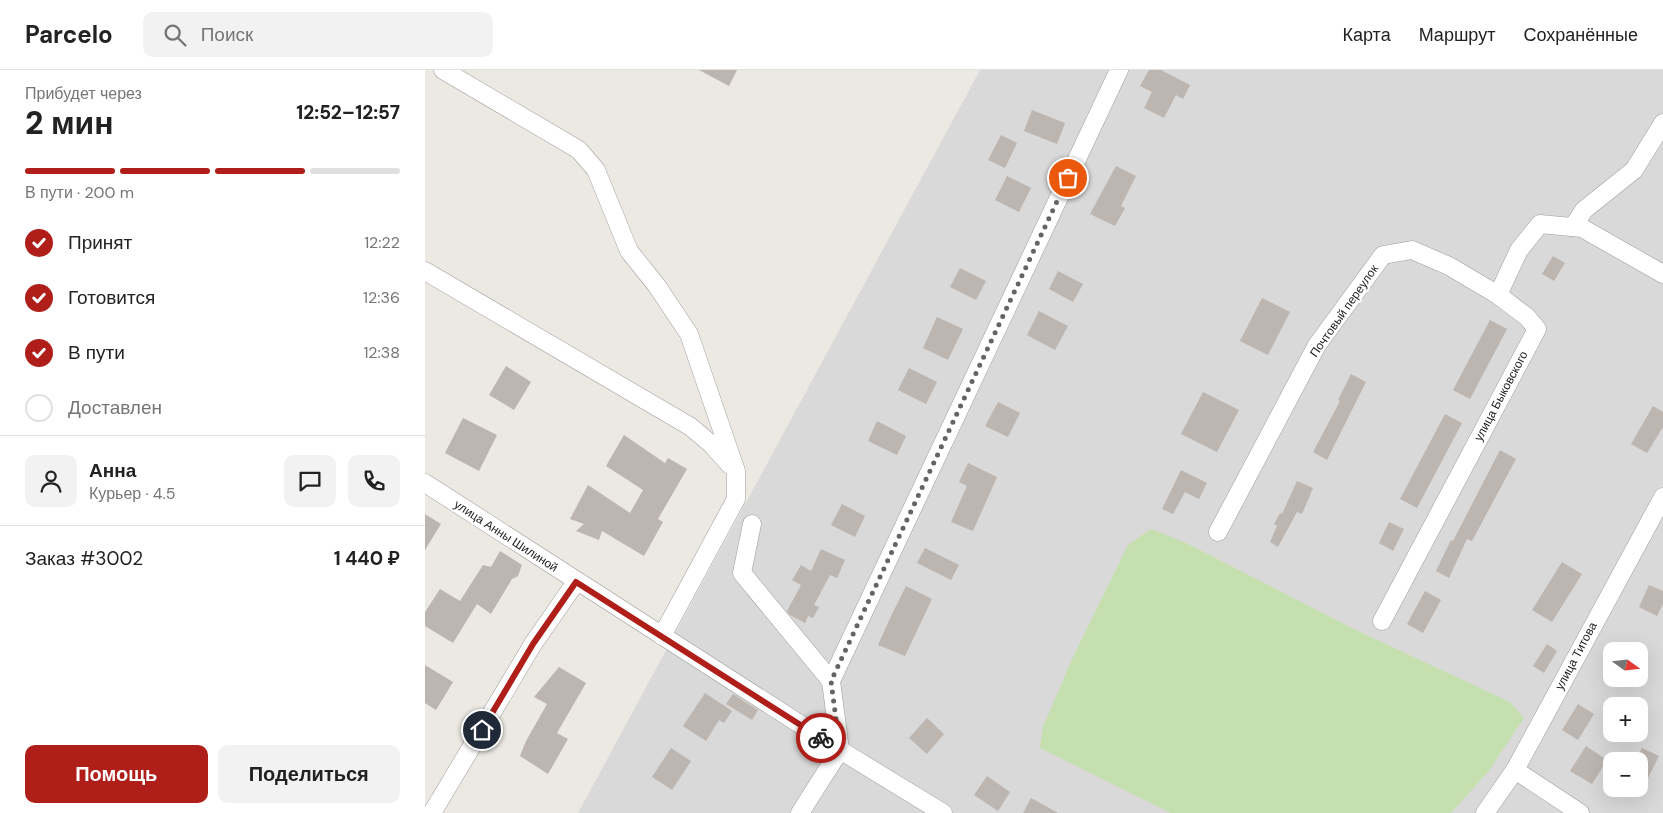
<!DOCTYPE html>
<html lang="ru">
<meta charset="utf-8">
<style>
:root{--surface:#fff;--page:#f2f2f2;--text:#222;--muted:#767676;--line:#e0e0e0;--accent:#af1e18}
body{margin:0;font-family:"DM Sans",sans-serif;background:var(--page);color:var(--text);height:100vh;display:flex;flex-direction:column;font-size:19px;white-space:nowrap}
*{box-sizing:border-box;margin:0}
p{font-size:16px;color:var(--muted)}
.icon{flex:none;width:28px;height:28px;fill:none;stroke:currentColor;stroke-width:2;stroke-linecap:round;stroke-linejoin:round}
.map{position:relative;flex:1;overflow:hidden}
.details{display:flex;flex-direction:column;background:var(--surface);width:425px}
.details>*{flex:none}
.needle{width:32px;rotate:105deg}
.tools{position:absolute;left:1178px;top:572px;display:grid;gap:10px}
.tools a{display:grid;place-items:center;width:45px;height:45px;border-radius:10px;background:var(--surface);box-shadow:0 5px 20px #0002;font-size:25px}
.pin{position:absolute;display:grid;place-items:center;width:42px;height:42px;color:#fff;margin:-21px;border:2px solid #fff;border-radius:50%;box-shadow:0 1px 5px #0007}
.courier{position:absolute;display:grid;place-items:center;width:50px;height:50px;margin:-25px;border:4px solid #af1e18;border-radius:50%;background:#fff;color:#222;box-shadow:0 1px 6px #0007}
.head em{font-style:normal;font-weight:800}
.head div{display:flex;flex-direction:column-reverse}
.head{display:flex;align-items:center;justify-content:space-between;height:85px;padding:0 25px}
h1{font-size:32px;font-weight:800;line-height:38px}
.bar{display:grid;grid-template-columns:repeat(4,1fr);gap:8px 5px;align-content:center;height:60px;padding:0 25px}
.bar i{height:6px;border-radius:4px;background:var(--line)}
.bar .current{background:var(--accent)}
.bar p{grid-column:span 4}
.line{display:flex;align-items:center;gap:12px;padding:0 25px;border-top:1px solid var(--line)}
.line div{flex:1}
.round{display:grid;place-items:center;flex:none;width:52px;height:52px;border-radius:10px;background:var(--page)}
ol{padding:0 25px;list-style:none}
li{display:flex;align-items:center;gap:15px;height:55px}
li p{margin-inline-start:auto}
li .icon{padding:5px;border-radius:50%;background:var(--accent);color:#fff;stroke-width:4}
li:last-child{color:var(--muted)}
li i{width:28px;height:28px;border:2px solid var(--line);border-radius:50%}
.action{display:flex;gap:10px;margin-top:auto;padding:10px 25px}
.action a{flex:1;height:58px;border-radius:10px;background:var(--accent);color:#fff;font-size:20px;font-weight:800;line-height:58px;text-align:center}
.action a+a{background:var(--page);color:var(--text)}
header{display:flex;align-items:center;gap:30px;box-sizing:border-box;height:70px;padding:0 25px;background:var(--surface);border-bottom:1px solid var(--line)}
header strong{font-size:24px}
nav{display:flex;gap:28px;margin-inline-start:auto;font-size:18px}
.search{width:350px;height:45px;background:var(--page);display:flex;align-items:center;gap:12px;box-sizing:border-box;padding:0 18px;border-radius:10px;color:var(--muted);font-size:19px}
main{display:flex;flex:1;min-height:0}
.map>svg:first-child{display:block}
.residential{fill:#dad9d9;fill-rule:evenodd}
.grass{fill:#c5e0ae}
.building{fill:#bcb5b0}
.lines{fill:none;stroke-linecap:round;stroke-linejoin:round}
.minor-casing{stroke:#9d9d9d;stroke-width:19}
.minor{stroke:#fff;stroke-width:18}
.done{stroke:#656462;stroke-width:5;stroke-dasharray:0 9}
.route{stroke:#af1e18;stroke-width:6}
.labels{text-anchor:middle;stroke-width:4.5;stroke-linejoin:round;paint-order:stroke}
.street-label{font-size:12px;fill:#1c1c1c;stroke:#fff}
</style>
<header>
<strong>Parcelo</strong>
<div class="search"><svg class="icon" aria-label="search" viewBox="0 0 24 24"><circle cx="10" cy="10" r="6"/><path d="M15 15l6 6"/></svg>Поиск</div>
<nav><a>Карта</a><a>Маршрут</a><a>Сохранённые</a></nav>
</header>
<main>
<section class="details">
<div class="head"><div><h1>2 мин</h1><p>Прибудет через</p></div><em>12:52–12:57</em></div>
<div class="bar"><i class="current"></i><i class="current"></i><i class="current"></i><i></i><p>В пути · 200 m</p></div>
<ol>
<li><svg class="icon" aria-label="check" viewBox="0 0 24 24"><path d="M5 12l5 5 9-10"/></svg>Принят<p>12:22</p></li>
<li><svg class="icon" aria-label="check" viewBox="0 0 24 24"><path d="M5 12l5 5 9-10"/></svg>Готовится<p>12:36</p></li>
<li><svg class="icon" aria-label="check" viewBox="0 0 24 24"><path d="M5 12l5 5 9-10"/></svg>В пути<p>12:38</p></li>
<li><i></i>Доставлен</li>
</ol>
<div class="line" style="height:90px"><a class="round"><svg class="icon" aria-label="person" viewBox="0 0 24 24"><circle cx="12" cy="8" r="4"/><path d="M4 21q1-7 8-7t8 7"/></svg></a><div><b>Анна</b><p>Курьер · 4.5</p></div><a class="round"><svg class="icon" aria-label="chat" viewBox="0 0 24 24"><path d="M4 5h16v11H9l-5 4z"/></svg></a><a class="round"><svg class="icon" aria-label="phone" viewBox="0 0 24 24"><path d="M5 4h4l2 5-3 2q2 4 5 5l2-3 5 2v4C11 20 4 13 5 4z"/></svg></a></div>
<div class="line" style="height:65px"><div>Заказ #3002</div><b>1 440 ₽</b></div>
<div class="action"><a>Помощь</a><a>Поделиться</a></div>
</section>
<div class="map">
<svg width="1238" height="743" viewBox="0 0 1238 743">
<rect width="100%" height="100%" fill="#ece9e3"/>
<path class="residential" d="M555,0H1238V743H153ZM1186,581H1214V609H1186ZM1186,636H1214V664H1186ZM1186,691H1214V719H1186Z"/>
<polygon class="grass" points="726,459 761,473 933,561 1085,632 1099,648 1063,702 1026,743 746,743 615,678 618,657 648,587 703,475"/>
<g class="building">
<polygon points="274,0 312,0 304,16"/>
<polygon points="724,0 736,0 765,15 758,29 751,25 739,48 719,38 727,22 715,16"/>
<polygon points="607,40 640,53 632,74 599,61"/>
<polygon points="576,65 592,73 580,98 563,90"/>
<polygon points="691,96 711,106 696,136 700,138 690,156 665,144"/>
<polygon points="582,106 606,118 594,142 570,130"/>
<polygon points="1128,186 1140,193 1129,211 1117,204"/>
<polygon points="535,198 561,211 551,230 525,217"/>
<polygon points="633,201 658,214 648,232 624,219"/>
<polygon points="837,228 865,242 843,285 815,271"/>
<polygon points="614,241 643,256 630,280 602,265"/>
<polygon points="512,247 538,259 523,290 498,278"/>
<polygon points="1065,250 1082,259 1045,329 1028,320"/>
<polygon points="81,296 106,312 89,340 64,325"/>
<polygon points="484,298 512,312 501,334 473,320"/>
<polygon points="926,304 941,312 902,390 888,382 915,331 913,330"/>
<polygon points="778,322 814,340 792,382 756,364"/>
<polygon points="573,332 595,343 583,367 560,356"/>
<polygon points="1228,336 1238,342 1238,357 1222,383 1206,374"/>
<polygon points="1020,344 1037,353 992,438 975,429"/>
<polygon points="38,348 72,365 54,401 20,383"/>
<polygon points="452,351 481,366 472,385 443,371"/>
<polygon points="199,365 240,393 243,388 262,399 233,449 238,452 219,486 177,461 174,470 151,461 159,454 145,449 163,415 205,443 218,420 181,396"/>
<polygon points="1075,380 1091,389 1047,471 1042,469 1024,508 1011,501 1026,470 1028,471"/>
<polygon points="543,393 572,407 548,461 526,452 542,416 534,412"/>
<polygon points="756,400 782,413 774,429 760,422 748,444 737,439"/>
<polygon points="872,411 888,418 877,444 872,442 853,477 845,472 852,456 849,454 855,443 857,444"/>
<polygon points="417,434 440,446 430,467 406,455"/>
<polygon points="0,444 16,454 0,480"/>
<polygon points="964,452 979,459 968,481 954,473"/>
<polygon points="500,478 534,495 526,510 492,493"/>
<polygon points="396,479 420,490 412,508 405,505 389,535 394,537 388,548 383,546 380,553 365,545 362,541 376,515 367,510 376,495 386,501"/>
<polygon points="75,481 97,495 93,506 87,509 66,544 52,534 28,573 0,556 0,542 15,519 35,531 58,495 66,497"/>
<polygon points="1137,492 1157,504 1127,552 1107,540"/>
<polygon points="1224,515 1238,521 1238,534 1232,546 1214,537"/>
<polygon points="481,516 507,529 480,586 453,575 467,544"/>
<polygon points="1000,521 1016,530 998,563 982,554"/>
<polygon points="1122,574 1132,581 1119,603 1108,596"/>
<polygon points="0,595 28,612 11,640 0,633"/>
<polygon points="134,597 161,613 132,663 143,669 123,704 95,686 101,671 122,634 109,627"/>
<polygon points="280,623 307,641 299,653 294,650 281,671 258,656"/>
<polygon points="308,624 333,640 327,650 301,634"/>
<polygon points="1153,634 1169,644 1153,670 1137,660"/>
<polygon points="502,648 519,664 502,684 484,668"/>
<polygon points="1161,676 1182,690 1167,714 1145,701"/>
<polygon points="246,678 266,691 247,720 227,707"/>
<polygon points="1217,678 1234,686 1223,708 1214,703 1214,691 1210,691"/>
<polygon points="562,706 585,722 573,741 549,725"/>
<polygon points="606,728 633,743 598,743"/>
</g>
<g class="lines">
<g class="minor-casing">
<g id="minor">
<polyline points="18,0 154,80 171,100 204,181 232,216 264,264 311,401 311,429 237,566"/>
<polyline points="1148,157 1159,140 1209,100 1238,53"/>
<polyline points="0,201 266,357 286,374 305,395"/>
<polyline points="1073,225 1094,180 1115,154 1157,158 1238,204"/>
<polyline points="0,413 415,680 518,743"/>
<polyline points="327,454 317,503 406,611"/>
<polyline points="793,462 892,275 958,185 987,180 1024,196 1073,225 1102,247 1112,259 957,551"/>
<polyline points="415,680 406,611 694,0"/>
<polyline points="1090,700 1155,743"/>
<polyline points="7,743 108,574 151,512"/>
<polyline points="375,743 415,680"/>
<polyline points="1060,743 1090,700 1238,427"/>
</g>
</g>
<use href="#minor" class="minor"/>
</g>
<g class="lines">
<polyline class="done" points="396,668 415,680 406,611 643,108"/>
<polyline class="route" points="57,660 108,574 151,512 396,668"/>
</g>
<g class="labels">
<g class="street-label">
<text transform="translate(919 241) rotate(-55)" y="4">Почтовый переулок</text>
<text transform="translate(1076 326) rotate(-62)" y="4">улица Быковского</text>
<text transform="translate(81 466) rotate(33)" y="4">улица Анны Шилиной</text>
<text transform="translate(1151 586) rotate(-62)" y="4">улица Титова</text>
</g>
</g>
</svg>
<div class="tools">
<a><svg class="needle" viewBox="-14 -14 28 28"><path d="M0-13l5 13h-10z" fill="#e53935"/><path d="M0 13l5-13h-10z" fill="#767676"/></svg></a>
<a>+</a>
<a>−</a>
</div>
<div class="pin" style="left:643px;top:108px;background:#ea580c"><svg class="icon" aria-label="bag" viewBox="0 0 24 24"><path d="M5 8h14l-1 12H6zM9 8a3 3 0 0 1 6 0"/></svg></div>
<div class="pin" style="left:57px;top:660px;background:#1f2937"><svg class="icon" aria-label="home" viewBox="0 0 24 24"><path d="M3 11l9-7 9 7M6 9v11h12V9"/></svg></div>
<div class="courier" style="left:396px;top:668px"><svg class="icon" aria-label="bike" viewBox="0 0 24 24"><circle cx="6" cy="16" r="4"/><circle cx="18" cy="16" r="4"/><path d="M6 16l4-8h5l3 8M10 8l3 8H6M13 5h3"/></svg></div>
</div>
</main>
